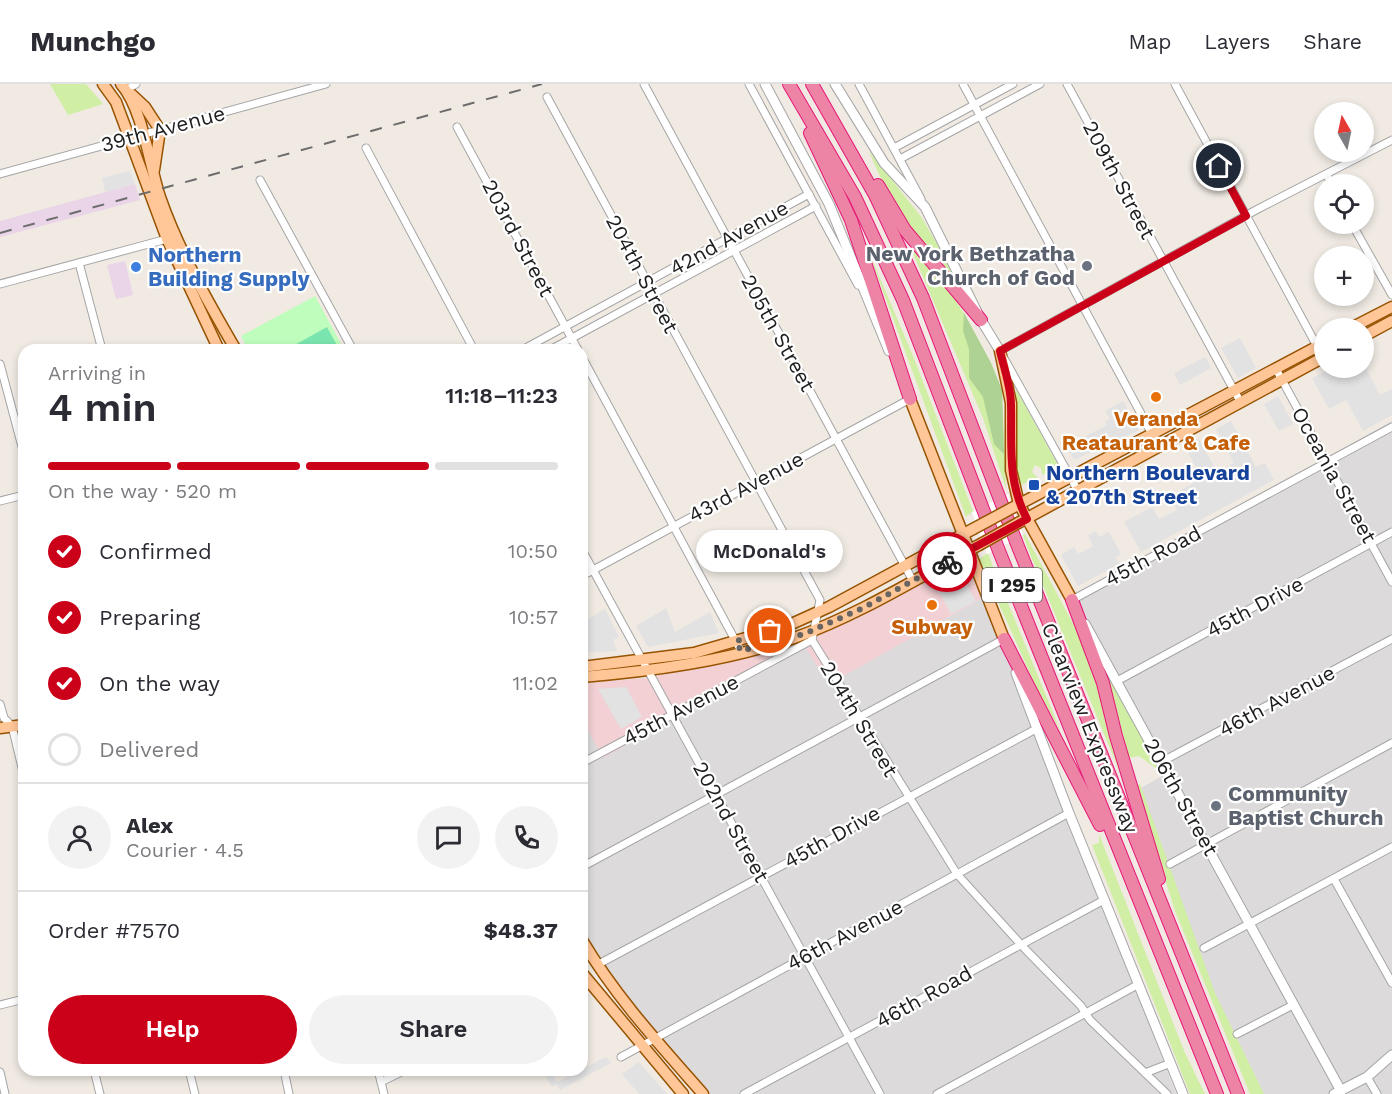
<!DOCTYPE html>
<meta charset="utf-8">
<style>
:root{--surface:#fff;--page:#f2f2f3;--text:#2b2b33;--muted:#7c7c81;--line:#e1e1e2;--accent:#cb0019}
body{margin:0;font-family:"Work Sans",sans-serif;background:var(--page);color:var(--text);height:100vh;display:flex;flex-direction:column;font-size:22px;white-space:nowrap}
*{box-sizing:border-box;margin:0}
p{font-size:20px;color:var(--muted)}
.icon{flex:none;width:33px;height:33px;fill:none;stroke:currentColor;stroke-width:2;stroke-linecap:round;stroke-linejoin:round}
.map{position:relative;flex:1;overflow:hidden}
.panel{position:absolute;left:18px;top:260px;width:570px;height:732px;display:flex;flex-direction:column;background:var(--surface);border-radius:18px;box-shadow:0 3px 9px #0003}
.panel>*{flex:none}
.needle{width:39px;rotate:351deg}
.fabs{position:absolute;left:1314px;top:18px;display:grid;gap:12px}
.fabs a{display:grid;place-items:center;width:60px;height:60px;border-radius:50%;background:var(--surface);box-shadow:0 3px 9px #0003;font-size:30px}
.pin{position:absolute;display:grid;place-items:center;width:51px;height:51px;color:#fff;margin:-26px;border:3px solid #fff;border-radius:50%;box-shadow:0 2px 6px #0007}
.courier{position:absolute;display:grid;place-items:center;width:60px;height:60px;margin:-30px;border:4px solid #cb0019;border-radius:50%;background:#fff;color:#222;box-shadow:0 2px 8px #0007}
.bubble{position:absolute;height:42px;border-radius:21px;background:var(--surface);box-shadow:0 3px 9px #0003;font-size:20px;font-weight:600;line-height:42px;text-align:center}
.headline em{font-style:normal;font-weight:600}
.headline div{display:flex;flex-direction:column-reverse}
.headline{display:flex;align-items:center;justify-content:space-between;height:102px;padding:0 30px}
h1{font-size:39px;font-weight:600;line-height:45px}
.bar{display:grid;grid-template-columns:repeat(4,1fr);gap:9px 6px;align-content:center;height:72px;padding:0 30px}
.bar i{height:8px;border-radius:4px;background:var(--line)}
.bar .on{background:var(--accent)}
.bar p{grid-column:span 4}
.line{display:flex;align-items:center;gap:15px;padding:0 30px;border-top:2px solid var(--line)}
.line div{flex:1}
.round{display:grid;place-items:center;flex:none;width:63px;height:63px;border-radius:32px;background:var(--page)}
ol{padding:0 30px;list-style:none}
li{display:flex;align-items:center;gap:18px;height:66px}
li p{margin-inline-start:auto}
li .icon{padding:6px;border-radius:50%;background:var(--accent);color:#fff;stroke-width:4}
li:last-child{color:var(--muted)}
li i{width:33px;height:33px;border:3px solid var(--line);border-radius:50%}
.primary-button{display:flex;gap:12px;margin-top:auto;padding:12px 30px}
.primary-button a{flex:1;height:69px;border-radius:36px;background:var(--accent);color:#fff;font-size:24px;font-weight:600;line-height:69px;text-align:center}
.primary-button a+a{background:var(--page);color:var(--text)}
header{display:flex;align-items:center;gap:36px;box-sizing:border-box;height:84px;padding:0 30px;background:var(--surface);border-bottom:2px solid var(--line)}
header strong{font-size:28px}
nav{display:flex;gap:33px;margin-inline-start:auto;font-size:21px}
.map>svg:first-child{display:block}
.residential{fill:#dcdadb}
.commercial{fill:#f2d0d3}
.industrial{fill:#e9d4e8}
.grass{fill:#d1eea5}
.forest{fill:#aed294}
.park{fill:#bffdbc}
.pitch{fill:#7be5af}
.parking{fill:#e2e2e2}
.pier{fill:#fff}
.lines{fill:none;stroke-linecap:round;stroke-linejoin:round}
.minor-casing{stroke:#a5a5a5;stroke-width:9}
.tertiary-casing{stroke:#a5a5a5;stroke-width:11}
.primary-casing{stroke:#975300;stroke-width:13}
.motorway-casing{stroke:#e61777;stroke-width:14}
.minor{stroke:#fff;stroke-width:7}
.tertiary{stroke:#fff;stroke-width:9}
.primary{stroke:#ffc698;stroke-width:10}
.motorway{stroke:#ed84a5;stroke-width:12}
.rail{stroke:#6c6c6c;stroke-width:2;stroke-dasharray:12 12;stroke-linecap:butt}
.primary-bridge-casing{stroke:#975300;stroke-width:13;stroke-linecap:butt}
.primary-bridge{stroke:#ffc698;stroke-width:10}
.done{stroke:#686563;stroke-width:6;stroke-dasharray:0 10.8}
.route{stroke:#cb0019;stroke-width:8}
.worship-dot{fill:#6b7280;stroke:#fff;stroke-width:2}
.shop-dot{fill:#3f7fe0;stroke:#fff;stroke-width:2}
.food-dot{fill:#e8710a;stroke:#fff;stroke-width:2}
.transit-dot{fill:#1a4fb4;stroke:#fff;stroke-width:2}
.labels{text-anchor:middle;stroke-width:4.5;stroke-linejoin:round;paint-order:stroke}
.shield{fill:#fff;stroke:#626262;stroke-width:1.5}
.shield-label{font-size:20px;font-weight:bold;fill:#1e1e1e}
.street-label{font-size:21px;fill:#1e1e1e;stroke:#fff}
.worship-label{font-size:21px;font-weight:bold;fill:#5b616d;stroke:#fff;text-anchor:end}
.shop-label{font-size:21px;font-weight:bold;fill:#366cbe;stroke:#fff;text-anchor:start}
.food-label{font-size:21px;font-weight:bold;fill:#c56008;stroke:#fff}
.transit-label{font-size:21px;font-weight:bold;fill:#164399;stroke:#fff;text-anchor:start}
</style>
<header>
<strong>Munchgo</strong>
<nav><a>Map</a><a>Layers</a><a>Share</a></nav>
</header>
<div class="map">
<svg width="1392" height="1010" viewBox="0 0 1392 1010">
<rect width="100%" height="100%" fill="#f0eae3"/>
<g class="residential">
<polygon points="1392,337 1392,1010 1256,1010 1211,913 1141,704 1162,692 1072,516"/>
<polygon points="984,513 1176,1010 710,1010 613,897 582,851 582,635 604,673 805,562 829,600"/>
</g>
<polygon class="commercial" points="967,474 984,513 829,600 805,563 603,674 582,635 582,599 645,594 712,581 793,559 861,530"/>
<g class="industrial">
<polygon points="135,100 140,116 0,153 0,137"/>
<polygon points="125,177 133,211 116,215 107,181"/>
</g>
<g class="grass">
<polygon points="50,0 86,0 103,20 68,31"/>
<path d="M869,67L922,134L953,187L950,191C915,154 887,114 869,67Z"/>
<polygon points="906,153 938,189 964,229 991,279 1002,306 1006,405 983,334"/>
<polygon points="866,161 913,272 973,427 966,433"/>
<polygon points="1016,305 1058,381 1042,391 1041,384 1035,381 1032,388 1038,394 1021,401 1017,386"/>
<polygon points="1025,450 1084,560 1104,617 1132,718 1028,465 1023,451"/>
<polygon points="988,469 994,485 1061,648 1037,605 979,475"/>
<polygon points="1108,594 1119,608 1160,687 1139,672 1128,674 1105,597"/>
<polygon points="1140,700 1215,909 1264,1010 1250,1010 1175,827 1136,702"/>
<polygon points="1099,750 1185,969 1205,1010 1190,1010 1092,761 1099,759"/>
</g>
<polygon class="forest" points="964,229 991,279 1002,306 1004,370 994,360 983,313 969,294 969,265 963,247"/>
<polygon class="park" points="315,212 344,265 248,265 241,252"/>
<polygon class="pitch" points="327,243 339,265 293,265 291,263"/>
<g class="parking">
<polygon points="130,87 135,100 105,108 102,94"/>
<polygon points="1240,254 1256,284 1238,294 1221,264"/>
<polygon points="1205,273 1211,284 1180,301 1174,289"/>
<polygon points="1364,281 1380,311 1392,305 1392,331 1363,347 1346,316 1329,325 1312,294 1332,284 1364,284"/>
<polygon points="1278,312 1293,340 1279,347 1264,320"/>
<polygon points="1123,317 1139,346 1074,376 1067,362 1107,341 1105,337 1110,335 1105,327"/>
<polygon points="1231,337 1256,383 1265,379 1274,396 1141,468 1124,438 1152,423 1159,435 1177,426 1170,412 1202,394 1185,363 1199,355 1217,388 1234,379 1216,345"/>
<polygon points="1096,447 1099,453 1109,448 1121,470 1116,473 1119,480 1078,502 1061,471 1074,463 1078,470 1093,462 1088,451"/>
<polygon points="959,487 976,517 951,530 935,500"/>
<polygon points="666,524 675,548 710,528 719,549 648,563 636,542"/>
<polygon points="605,525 619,553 613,556 617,567 582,569 582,539"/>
<polygon points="626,603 642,633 621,645 598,605"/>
<polygon points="606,973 611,979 560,1006 556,1000 552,1003 542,986 550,986 557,998"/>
<polygon points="639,978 667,1010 639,1010 622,990"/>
</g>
<polygon class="pier" points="1008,410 1023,451 987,470 972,428"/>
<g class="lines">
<g class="minor-casing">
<g id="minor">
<polyline points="644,0 913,497"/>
<polyline points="749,0 858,201"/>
<polyline points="859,0 921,115"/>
<polyline points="963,0 1159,363"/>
<polyline points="1067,0 1241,319"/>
<polyline points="1175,0 1318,264"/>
<polyline points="126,6 136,0"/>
<polyline points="547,13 820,516 812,556 957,790 1026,866 1081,922 1090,936 1167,1010"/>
<polyline points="457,43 578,266"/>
<polyline points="366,64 474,266"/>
<polyline points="894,64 1013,0"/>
<polyline points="900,75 1040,0"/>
<polyline points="0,90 326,0"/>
<polyline points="1327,91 1331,100"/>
<polyline points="260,96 353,266"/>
<polyline points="1352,140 1392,211"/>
<polyline points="79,179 102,266"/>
<polyline points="0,200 167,155"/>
<polyline points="522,266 809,110"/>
<polyline points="550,266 816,122"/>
<polyline points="582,273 741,567"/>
<polyline points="0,280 24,370"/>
<polyline points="1276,285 1392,498"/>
<polyline points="1078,407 1000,267 1256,126 1392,56"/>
<polyline points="0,417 24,411"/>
<polyline points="582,466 880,1010"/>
<polyline points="582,492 910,315"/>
<polyline points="1072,516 1392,343"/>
<polyline points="1117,597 1392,448"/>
<polyline points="0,620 4,634 12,642 24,692"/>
<polyline points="1161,678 1392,555"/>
<polyline points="582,679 812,556"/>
<polyline points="1170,780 1392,659"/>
<polyline points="582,783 1004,555"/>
<polyline points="1334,795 1392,899"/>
<polyline points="1204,864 1392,763"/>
<polyline points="597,881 1036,645"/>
<polyline points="0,921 24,915"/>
<polyline points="1237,950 1293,921"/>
<polyline points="621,973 1069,729"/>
<polyline points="94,986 100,1010"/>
<polyline points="189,986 195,1010"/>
<polyline points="284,986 289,1010"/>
<polyline points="378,986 384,1010"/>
<polyline points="0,988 5,1010"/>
<polyline points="1145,989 1171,979"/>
<polyline points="1367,993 1377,1010"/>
<polyline points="381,998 405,986"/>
<polyline points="744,1010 1104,816"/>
<polyline points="937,1010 1139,900"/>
</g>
</g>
<g class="tertiary-casing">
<g id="tertiary">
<polyline points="765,0 829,120 889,267"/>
<polyline points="835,0 884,79 925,123 981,236 1000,267"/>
<polyline points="1085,540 1341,1007"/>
<polyline points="1016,589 1069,729 1183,1010"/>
<polyline points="1334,1010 1367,993 1392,971"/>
</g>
</g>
<g class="primary-casing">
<g id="primary">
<polyline points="103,0 116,18 167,155 219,266"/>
<path d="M121,0C143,25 149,80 160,113C178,165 208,218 236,266"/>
<polyline points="131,10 145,23 160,46 154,86"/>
<polyline points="1351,244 1392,223"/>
<polyline points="1364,252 1392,237"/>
<polyline points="1000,267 1011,319 1011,386 1019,420 1072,516"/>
<polyline points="910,315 1004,555"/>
<polyline points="1012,424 1324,259"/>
<polyline points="1018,439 1324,273"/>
<polyline points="582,583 694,569 787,542 829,523 973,445"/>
<path d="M582,593C653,587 726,577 794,554C859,531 919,493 979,461"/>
<polyline points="0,644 24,641"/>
<path d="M582,856C615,912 660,961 703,1010"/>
<polyline points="582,889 683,1010"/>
</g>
</g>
<g class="motorway-casing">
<g id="motorway">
<polyline points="789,0 855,113 903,216 999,467 1217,1010"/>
<polyline points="812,0 875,111 923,214 1017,460 1238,1010"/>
<polyline points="810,49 851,136 910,315"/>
<polyline points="878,101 905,146 981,236"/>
<polyline points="1072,516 1103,599 1116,652 1159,795"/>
<polyline points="1004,555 1100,741"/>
</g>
</g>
<use href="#minor" class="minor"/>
<use href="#tertiary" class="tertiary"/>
<use href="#primary" class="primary"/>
<use href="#motorway" class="motorway"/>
<polyline class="rail" points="0,149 542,0"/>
<g class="primary-bridge-casing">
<g id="primary-bridge">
<polyline points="973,445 1012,424"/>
<polyline points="979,461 1018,439"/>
</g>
</g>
<use href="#primary-bridge" class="primary-bridge"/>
</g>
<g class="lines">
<polyline class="done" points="770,547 736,557 741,567 804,550 863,524 947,478"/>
<path class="route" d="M947,478L1027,435C1007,397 1012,362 1011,321C1011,303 1004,284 1000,267L1246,132L1219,82"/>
</g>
<g class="worship-dot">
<circle cx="1087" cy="182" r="6"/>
<circle cx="1216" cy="722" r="6"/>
</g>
<circle class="shop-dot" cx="136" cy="183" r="6"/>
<g class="food-dot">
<circle cx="1156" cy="313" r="6"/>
<circle cx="932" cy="521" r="6"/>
</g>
<rect class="transit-dot" x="1028" y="395" width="12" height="12" rx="3"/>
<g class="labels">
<rect class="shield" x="982" y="484" width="60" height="34" rx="4.5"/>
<g class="shield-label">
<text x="1012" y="508">I 295</text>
</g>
<g class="street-label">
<text transform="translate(163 45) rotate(-15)" y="7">39th Avenue</text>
<text transform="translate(1119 96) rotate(62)" y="7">209th Street</text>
<text transform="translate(518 154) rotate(62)" y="7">203rd Street</text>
<text transform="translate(729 154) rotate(-29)" y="7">42nd Avenue</text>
<text transform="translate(642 190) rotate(62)" y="7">204th Street</text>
<text transform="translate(778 249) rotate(61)" y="7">205th Street</text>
<text transform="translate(1334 391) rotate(61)" y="7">Oceania Street</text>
<text transform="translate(746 403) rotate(-28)" y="7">43rd Avenue</text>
<text transform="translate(1153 472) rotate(-28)" y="7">45th Road</text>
<text transform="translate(1255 523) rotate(-28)" y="7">45th Drive</text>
<text transform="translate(1277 617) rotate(-28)" y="7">46th Avenue</text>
<text transform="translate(681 626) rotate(-28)" y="7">45th Avenue</text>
<text transform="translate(859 635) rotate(59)" y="7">204th Street</text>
<text transform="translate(1090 644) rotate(68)" y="7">Clearview Expressway</text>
<text transform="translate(1181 713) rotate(61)" y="7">206th Street</text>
<text transform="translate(731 738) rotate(61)" y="7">202nd Street</text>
<text transform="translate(832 753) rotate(-29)" y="7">45th Drive</text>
<text transform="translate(845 851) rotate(-28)" y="7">46th Avenue</text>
<text transform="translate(924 913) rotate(-29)" y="7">46th Road</text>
</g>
<g class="worship-label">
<text x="1075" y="177">New York Bethzatha<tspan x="1075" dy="24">Church of God</tspan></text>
<text x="1228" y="717" text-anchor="start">Community<tspan x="1228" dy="24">Baptist Church</tspan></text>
</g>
<g class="shop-label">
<text x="148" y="178">Northern<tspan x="148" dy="24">Building Supply</tspan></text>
</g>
<g class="food-label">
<text x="1156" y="342">Veranda<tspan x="1156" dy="24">Reataurant &amp; Cafe</tspan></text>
<text x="932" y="550">Subway</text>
</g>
<g class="transit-label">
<text x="1046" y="396">Northern Boulevard<tspan x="1046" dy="24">&amp; 207th Street</tspan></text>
</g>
</g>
</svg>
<div class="fabs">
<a><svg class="needle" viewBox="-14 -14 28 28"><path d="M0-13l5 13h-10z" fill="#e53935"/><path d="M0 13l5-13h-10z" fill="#7c7c81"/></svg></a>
<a><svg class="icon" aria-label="locate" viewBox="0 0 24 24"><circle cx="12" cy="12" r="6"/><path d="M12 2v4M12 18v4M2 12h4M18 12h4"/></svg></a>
<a>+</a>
<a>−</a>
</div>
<div class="pin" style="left:770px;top:547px;background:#ea580c"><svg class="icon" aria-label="bag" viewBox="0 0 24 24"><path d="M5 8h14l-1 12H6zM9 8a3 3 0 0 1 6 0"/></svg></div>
<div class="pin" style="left:1219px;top:82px;background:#1f2937"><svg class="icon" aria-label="home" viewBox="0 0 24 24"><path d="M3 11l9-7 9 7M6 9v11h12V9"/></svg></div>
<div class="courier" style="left:947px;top:478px"><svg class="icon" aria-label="bike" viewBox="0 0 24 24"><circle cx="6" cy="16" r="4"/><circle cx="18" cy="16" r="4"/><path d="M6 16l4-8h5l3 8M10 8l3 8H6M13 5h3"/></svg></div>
<div class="bubble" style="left:696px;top:446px;width:147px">McDonald's</div>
<section class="panel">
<div class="headline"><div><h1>4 min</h1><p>Arriving in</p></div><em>11:18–11:23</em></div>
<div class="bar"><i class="on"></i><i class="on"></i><i class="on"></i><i></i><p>On the way · 520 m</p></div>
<ol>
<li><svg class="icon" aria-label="check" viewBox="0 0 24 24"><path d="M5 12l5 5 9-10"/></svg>Confirmed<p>10:50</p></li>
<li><svg class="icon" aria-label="check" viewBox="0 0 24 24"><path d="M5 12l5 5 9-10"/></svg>Preparing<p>10:57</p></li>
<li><svg class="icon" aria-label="check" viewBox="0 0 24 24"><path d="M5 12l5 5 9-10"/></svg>On the way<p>11:02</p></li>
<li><i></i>Delivered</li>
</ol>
<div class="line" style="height:108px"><a class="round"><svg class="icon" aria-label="person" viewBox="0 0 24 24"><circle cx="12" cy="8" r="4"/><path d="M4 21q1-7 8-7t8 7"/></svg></a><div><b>Alex</b><p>Courier · 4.5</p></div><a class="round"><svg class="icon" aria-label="chat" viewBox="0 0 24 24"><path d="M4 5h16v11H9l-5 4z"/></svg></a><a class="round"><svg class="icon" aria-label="phone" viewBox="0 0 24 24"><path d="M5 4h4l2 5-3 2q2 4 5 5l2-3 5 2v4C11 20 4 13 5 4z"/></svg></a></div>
<div class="line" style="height:78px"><div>Order #7570</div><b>$48.37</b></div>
<div class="primary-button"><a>Help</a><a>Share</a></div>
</section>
</div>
